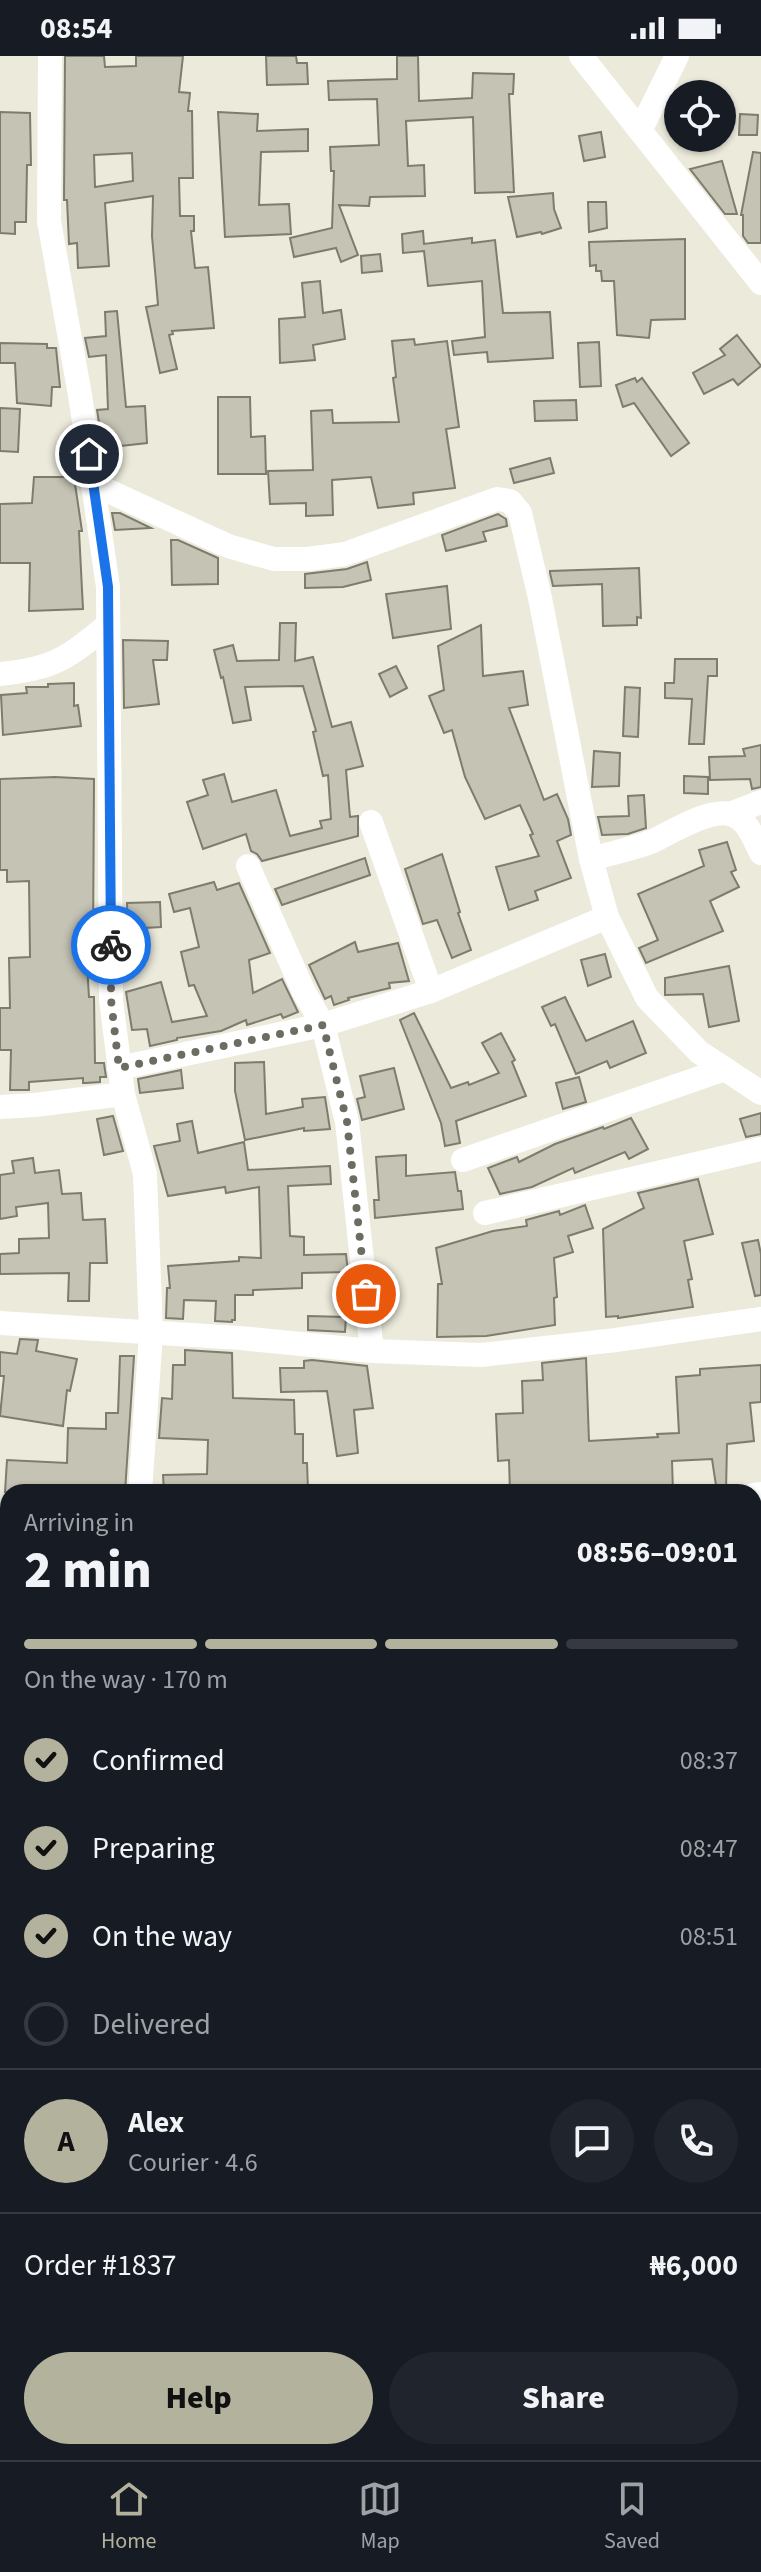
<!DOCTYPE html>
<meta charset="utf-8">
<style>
:root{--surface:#171b24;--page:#20242c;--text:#f1f3f6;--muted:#9ea1a6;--line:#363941;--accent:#b3b39d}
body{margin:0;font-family:"Source Sans 3",sans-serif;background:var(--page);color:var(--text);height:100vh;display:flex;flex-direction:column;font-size:30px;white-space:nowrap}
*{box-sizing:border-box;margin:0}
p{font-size:26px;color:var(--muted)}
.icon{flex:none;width:44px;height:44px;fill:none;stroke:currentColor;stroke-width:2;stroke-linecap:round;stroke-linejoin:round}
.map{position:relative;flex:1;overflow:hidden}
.details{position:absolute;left:0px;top:1428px;width:762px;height:976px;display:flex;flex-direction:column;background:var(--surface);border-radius:24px 24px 0 0;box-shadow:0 2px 6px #0004}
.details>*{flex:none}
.fabs{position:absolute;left:664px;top:24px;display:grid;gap:16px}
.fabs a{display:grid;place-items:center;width:72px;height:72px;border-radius:50%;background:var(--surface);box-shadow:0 2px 6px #0004;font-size:40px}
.pin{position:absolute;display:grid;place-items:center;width:68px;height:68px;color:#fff;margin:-34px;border:4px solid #fff;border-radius:50%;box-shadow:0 2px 8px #0007}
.courier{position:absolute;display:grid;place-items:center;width:80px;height:80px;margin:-40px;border:6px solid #1a73e8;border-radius:50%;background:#fff;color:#222;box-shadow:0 2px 10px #0007}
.summary em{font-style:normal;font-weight:800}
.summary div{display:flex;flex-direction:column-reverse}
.summary{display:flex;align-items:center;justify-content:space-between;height:136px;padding:0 24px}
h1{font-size:52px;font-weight:800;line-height:60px}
.bar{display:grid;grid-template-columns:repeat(4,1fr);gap:12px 8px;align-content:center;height:96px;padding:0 24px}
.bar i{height:10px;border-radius:6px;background:var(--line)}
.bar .selected{background:var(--accent)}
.bar p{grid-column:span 4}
.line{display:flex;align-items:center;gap:20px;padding:0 24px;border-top:2px solid var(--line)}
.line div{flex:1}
.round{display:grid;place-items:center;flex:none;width:84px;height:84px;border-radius:42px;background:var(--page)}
ol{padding:0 24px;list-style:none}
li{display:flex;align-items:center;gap:24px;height:88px}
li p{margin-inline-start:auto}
li .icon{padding:8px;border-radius:50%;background:var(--accent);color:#111;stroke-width:4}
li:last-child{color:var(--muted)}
li i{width:44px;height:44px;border:4px solid var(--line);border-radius:50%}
.primary-button{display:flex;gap:16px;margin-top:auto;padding:16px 24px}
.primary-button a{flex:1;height:92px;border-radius:48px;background:var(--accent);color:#111;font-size:32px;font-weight:800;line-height:92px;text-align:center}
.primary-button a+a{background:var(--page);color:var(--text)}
.status{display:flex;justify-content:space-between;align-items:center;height:56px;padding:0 40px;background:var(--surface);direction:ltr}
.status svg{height:22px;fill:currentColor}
.tabs{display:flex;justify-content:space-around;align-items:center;height:112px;border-top:2px solid var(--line);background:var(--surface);font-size:22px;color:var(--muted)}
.tabs a{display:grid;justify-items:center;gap:4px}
.tabs .selected{color:var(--accent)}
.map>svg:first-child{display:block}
.building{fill:#c4c3b4;stroke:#7d7c6e;stroke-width:2;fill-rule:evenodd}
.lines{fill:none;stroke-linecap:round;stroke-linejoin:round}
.street{stroke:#fff;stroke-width:24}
.secondary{stroke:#e0ddc0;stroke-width:34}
.done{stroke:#6d6c63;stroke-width:8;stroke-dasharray:0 14.4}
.route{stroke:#1a73e8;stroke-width:10}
</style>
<div class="status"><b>08:54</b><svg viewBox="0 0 49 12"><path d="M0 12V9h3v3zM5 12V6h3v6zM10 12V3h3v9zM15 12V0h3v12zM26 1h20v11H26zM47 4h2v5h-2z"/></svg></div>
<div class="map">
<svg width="761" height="2404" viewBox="0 0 761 2404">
<rect width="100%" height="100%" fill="#ebeadb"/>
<g class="building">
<path d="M65,0H104L105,11L136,10V0H183L179,36L190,37L188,55H192L193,122H179L180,160H194V175H191L195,212L208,211L214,272L172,275L173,278L169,279L177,313L160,317L146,251L158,249L152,180L153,140L105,147L109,210L78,212L77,187L69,188L67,144H64ZM132,97L133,125L95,131L94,99Z"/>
<polygon points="266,0 296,0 297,7 307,7 308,28 267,29"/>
<polygon points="397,0 418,0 419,45 472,42 473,17 514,18 513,38 509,38 514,136 475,137 473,61 406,65 408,110 424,109 425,140 370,141 369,150 339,149 358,199 341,206 336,192 294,201 290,182 332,172 334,115 331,115 330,91 379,89 377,43 329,44 328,25 397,23"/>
<polygon points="0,56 30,57 31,109 27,109 26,166 15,166 15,178 0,177"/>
<polygon points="218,56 258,58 257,75 308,73 308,95 261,96 259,149 289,148 291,178 225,181"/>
<polygon points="740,58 758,59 757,79 739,79"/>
<polygon points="601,76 605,101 584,105 579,80"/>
<polygon points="753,96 761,97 761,187 748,187 743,180 743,159 741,159"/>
<polygon points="722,105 737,158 725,158 690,113"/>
<polygon points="553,137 554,153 561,172 542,178 541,176 517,181 508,141"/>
<polygon points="588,146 606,146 607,172 589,176"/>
<polygon points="423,175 424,188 472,182 472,187 495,184 503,257 550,256 553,302 488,306 487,296 454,299 452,285 485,281 482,225 428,230 424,195 403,197 402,178"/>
<polygon points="685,183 685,263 651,264 649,282 617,279 614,225 602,225 601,215 596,215 596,209 590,210 589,186"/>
<polygon points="380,198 382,215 362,217 361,200"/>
<polygon points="320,225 323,257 341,254 345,283 313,289 315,304 280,307 279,263 305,261 302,227"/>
<polygon points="117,255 126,351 145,350 147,387 103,392 97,354 108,353 106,299 89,301 85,282 106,280 105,256"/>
<polygon points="737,279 761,310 738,329 733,323 704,338 693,317 725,299 720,293"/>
<polygon points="414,283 415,289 447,285 459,371 446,373 455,432 413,437 414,448 378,452 371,421 332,424 333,459 306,460 306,447 270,448 268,415 313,414 311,355 332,354 333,367 399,366 393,322 396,321 392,285"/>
<polygon points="599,286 601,330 580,331 578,287"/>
<polygon points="0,287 47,288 47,292 56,292 60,331 52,331 51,350 17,347 15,307 0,307"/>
<polygon points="635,322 637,326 642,322 689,387 671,400 634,347 623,351 616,329"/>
<polygon points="218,341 250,341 251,381 265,380 266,418 218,418"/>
<polygon points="576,344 577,364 535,365 534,345"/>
<polygon points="0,352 20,353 18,396 0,395"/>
<polygon points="550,402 554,417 514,427 510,413"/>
<polygon points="34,421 74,421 82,475 79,475 83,553 29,555 30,507 0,507 0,448 32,447"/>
<polygon points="112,457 120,457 151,472 115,474"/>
<polygon points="498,458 506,463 507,470 483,476 486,485 446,495 442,479"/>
<polygon points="171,484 178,484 218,502 218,528 172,529"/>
<polygon points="367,506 371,524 343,531 305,532 305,518 347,513"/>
<polygon points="639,512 641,562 637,561 637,569 603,570 602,528 553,530 550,517 550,515"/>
<polygon points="447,530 451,573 393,582 386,538"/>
<polygon points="280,567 296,567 295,605 313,601 332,671 351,666 363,710 346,714 350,761 358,760 358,780 262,805 257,798 251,795 246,778 203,793 187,746 208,739 203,724 224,718 232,746 276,734 290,780 322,772 320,765 331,763 328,719 323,720 313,676 316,675 303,630 245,631 251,664 233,667 223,621 221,622 214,594 233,589 237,605 279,604"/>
<polygon points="481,569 483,620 523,615 528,649 509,652 544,744 557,738 568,763 571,779 557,785 571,822 535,835 538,844 509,854 496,811 539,800 530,779 533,778 520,749 485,763 465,721 452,674 444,677 429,640 444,634 438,590"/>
<polygon points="123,584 168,585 167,604 153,604 159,648 124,652"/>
<polygon points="675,603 717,603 717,620 708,620 704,688 689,688 692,643 665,642 665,627 674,627"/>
<polygon points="396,610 407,632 390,641 379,618"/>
<polygon points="74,627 74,650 78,649 81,670 3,679 1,639 27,637 26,631 48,631 48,628"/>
<polygon points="625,631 640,632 638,681 623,680"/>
<polygon points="761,689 761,731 752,733 750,723 710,724 709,701 745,700 743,693"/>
<polygon points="594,695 620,697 619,730 592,731"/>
<polygon points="684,720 708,721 708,738 684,737"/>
<polygon points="55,721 94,723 93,892 86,892 89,941 94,941 95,1007 104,1007 106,1021 100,1021 100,1026 86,1027 83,1027 83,1022 29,1026 29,1034 10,1034 11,994 0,994 0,952 10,952 9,902 30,901 29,825 7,826 7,814 0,814 0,723"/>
<polygon points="644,739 646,772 628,778 602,779 598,761 629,760 628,740"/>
<polygon points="727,786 736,814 731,816 739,831 710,845 723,875 646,907 639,892 658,884 638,838 704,810 699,794"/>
<polygon points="442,798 460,856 458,857 471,894 452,902 437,864 423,868 405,813"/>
<polygon points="365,802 370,819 282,849 275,833"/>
<polygon points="214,826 217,834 239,827 270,897 249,904 253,937 282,923 298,956 283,962 281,958 247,969 246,964 221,975 177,982 177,984 150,990 147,973 132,974 126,936 161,926 172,966 207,960 194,929 189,930 181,896 199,891 190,852 174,856 169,838"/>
<polygon points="160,846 161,871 128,873 127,847"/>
<polygon points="355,886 358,896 398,887 409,925 389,927 390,932 348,942 349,944 334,949 331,940 325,943 309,909"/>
<polygon points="605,898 611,921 588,930 581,904"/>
<polygon points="729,910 739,965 709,971 703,938 665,939 665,922"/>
<polygon points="565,941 586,985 633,965 646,997 610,1012 607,1005 576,1018 555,968 551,970 542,951"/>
<polygon points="414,957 451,1032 468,1026 469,1029 499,1017 482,987 501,977 515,1004 512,1006 526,1040 456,1065 460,1087 445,1090 441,1067 400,964"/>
<polygon points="264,1006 266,1058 303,1051 302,1043 325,1041 330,1073 304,1075 304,1072 245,1084 235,1035 235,1007"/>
<polygon points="394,1012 404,1053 362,1064 357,1043 365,1041 360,1020"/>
<polygon points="181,1014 183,1032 140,1037 138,1023"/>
<polygon points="579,1021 586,1046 563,1053 556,1027"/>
<polygon points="761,1057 761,1078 746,1081 740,1063"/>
<polygon points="113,1060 123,1095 104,1099 97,1063"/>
<polygon points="631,1062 648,1093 629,1103 625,1096 575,1117 573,1112 532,1131 500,1138 488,1112 517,1101 519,1106 555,1088 603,1071 604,1073"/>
<polygon points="192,1065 198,1097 244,1086 248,1114 330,1110 331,1128 288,1130 290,1180 304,1181 304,1199 346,1198 348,1216 302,1217 302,1232 253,1234 253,1239 235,1239 235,1264 232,1264 232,1266 215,1265 216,1245 184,1244 183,1263 166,1262 167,1232 170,1232 168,1210 239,1205 239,1201 261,1202 259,1131 226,1137 225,1131 168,1140 154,1090 180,1085 177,1068"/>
<polygon points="406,1099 406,1120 455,1116 458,1135 461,1135 463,1153 375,1162 374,1144 379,1144 376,1101"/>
<polygon points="33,1102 35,1117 59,1114 62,1138 81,1137 83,1164 105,1163 107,1207 90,1207 89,1245 68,1245 69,1217 0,1218 0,1198 19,1197 19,1183 49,1182 48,1147 16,1151 17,1160 0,1163 0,1119 14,1117 12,1105"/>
<polygon points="698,1123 713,1178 684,1185 692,1223 688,1224 693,1251 618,1262 618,1260 606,1261 603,1173 644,1152 638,1137"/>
<polygon points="585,1149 593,1172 568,1180 573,1196 554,1202 557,1241 554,1242 555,1269 486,1280 437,1281 438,1228 442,1228 436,1192 493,1175 527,1170 526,1164 559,1155 560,1159"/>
<polygon points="758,1184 761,1198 761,1239 755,1240 742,1187"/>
<polygon points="308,1260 346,1261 345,1276 308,1274"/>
<polygon points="20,1283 38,1284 36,1295 77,1303 70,1335 67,1334 63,1370 0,1360 4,1320 0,1320 0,1296 17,1298"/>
<polygon points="185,1294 232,1297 233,1342 294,1344 295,1378 303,1378 303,1407 307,1407 308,1434 164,1436 163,1419 207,1418 208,1384 159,1382 162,1342 172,1343 173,1309 185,1309"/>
<polygon points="120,1300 134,1300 125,1436 5,1436 7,1404 67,1407 68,1372 106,1373 106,1357 118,1357"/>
<polygon points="586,1302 589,1385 658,1381 657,1378 679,1377 676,1321 700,1319 700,1313 761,1309 761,1346 750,1347 754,1385 727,1388 726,1436 717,1436 712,1403 672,1405 673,1436 510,1436 509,1404 498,1405 496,1358 523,1357 522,1325 543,1324 542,1307"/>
<polygon points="312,1304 367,1310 373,1352 354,1354 358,1397 337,1400 327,1335 281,1336 280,1312 304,1312 304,1305"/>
</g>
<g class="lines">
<g class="street">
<polyline points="50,0 49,165 80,339 108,531 111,944 123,1038 145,1118 151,1277 140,1436"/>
<polyline points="581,0 761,227"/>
<polyline points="640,75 677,0"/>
<polyline points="93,428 228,490 274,503 308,503 345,498 497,443 510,445 520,457 540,542 591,803 607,861 647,942 699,996 761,1037"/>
<path d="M0,618C54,613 67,602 108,569"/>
<polyline points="730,758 761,746"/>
<polyline points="371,766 431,935"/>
<path d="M591,803C611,797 633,793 653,785C672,776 708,753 730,758C747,762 754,783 761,797"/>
<polyline points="248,810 304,936 323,969 347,1066 372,1295"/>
<polyline points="119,1012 323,969 431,935 607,861"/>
<polyline points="0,1051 35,1049 123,1038"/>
<polyline points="463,1104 725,1013"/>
<polyline points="485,1157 761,1093"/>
<polyline points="0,1267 240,1282 372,1295 481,1299 616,1284 761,1263"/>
<polyline points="754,1439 761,1438"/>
<polyline points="0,1473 8,1474"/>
<polyline points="0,1620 8,1622"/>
<polyline points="754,1620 761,1619"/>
<polyline points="754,2313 761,2373"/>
<polyline points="0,2396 8,2395"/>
<polyline points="122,2396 126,2404"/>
<polyline points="557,2396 558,2404"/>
</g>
<g class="secondary">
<polyline points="754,1914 761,1911"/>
<polyline points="0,2206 8,2207"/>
<polyline points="363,2396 364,2404"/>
</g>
</g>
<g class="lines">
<polyline class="done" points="111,889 111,944 119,1012 323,969 347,1066 366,1238"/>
<polyline class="route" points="89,398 108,531 111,889"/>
</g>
</svg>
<div class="fabs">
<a><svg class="icon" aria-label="locate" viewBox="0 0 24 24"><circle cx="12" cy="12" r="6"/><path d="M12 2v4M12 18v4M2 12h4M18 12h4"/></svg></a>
</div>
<div class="pin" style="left:366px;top:1238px;background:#ea580c"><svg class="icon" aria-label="bag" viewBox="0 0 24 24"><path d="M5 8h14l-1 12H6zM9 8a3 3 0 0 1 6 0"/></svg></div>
<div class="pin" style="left:89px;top:398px;background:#1f2937"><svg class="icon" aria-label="home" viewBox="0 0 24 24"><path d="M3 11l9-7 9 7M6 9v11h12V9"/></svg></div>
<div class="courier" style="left:111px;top:889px"><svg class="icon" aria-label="bike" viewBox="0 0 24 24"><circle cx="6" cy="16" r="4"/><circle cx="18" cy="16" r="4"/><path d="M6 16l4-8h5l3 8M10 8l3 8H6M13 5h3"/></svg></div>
<section class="details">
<div class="summary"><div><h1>2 min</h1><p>Arriving in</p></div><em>08:56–09:01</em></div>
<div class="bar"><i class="selected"></i><i class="selected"></i><i class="selected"></i><i></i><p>On the way · 170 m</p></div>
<ol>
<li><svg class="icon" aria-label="check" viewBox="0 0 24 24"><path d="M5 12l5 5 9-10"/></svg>Confirmed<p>08:37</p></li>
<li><svg class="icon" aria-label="check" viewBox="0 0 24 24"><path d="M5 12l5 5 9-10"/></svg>Preparing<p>08:47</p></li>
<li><svg class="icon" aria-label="check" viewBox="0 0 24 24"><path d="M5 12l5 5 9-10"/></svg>On the way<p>08:51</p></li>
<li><i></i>Delivered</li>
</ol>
<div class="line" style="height:144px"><b class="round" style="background:var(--accent);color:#111">A</b><div><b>Alex</b><p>Courier · 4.6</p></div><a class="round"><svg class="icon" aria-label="chat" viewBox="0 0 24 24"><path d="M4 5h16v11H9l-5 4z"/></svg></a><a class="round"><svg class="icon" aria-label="phone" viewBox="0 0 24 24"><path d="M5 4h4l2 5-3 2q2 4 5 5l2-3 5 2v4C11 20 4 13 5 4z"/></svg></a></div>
<div class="line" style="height:104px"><div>Order #1837</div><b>₦6,000</b></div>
<div class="primary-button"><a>Help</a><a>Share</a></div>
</section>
</div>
<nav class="tabs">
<a class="selected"><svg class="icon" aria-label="home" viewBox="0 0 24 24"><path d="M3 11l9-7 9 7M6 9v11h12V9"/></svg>Home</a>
<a><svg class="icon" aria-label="map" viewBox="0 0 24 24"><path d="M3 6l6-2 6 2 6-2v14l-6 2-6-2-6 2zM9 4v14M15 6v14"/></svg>Map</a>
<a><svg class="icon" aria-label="saved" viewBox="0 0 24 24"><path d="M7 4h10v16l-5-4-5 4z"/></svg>Saved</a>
</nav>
